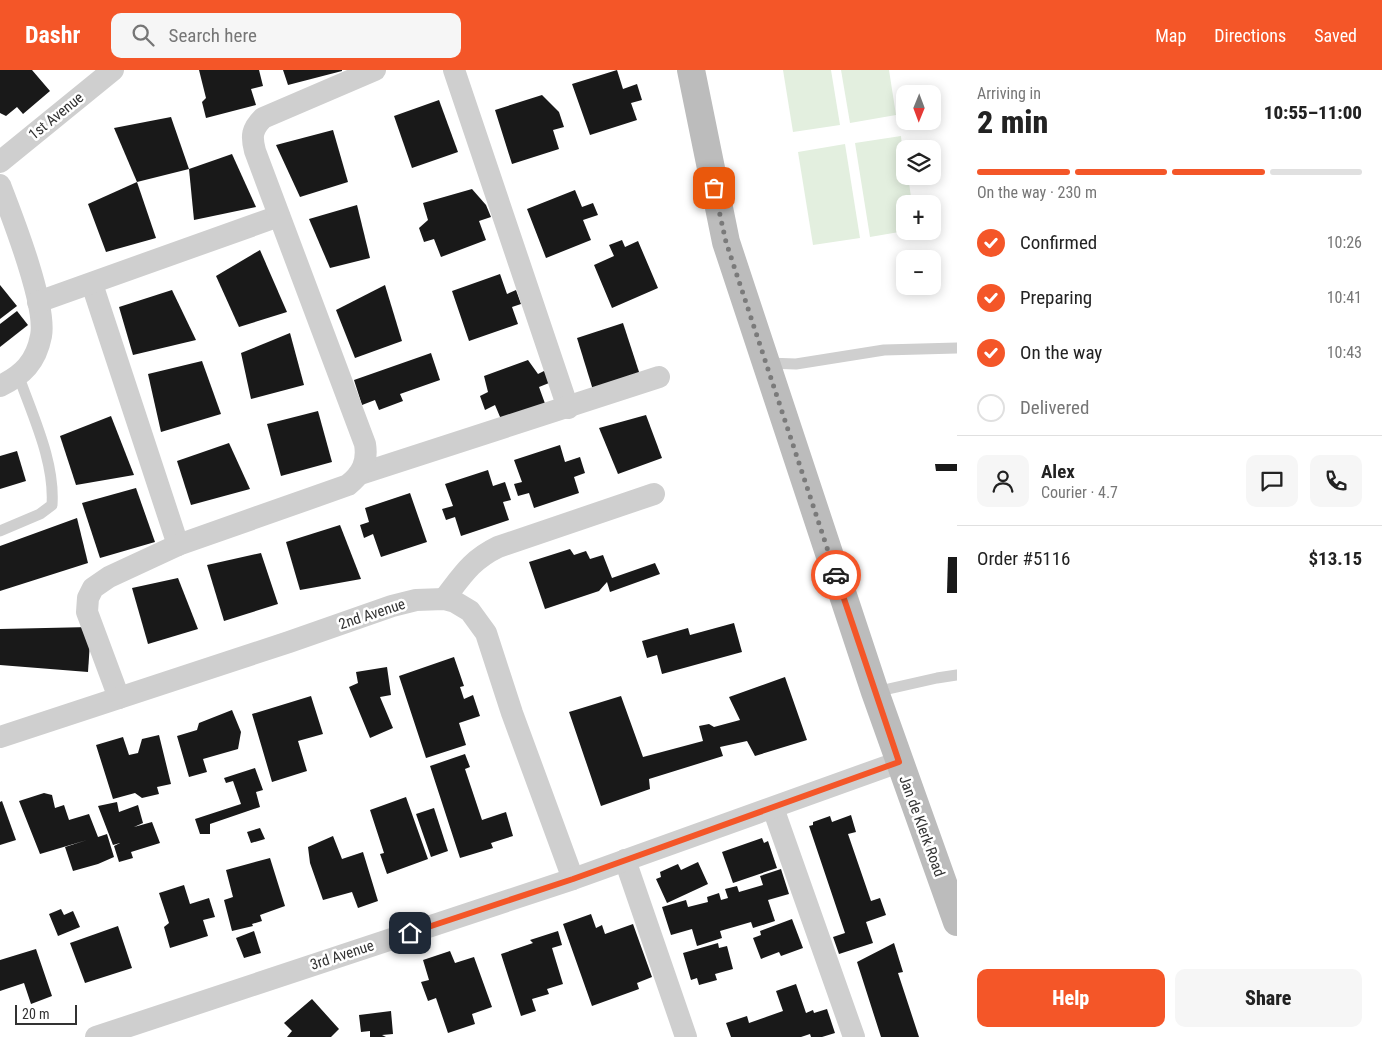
<!DOCTYPE html>
<meta charset="utf-8">
<style>
:root{--surface:#fff;--page:#f6f6f6;--text:#222;--muted:#767676;--line:#e0e0e0;--accent:#f45628}
body{margin:0;font-family:"Roboto Condensed",sans-serif;background:var(--page);color:var(--text);height:100vh;display:flex;flex-direction:column;font-size:19px;white-space:nowrap}
*{box-sizing:border-box;margin:0}
p{font-size:16px;color:var(--muted)}
.icon{flex:none;width:28px;height:28px;fill:none;stroke:currentColor;stroke-width:2;stroke-linecap:round;stroke-linejoin:round}
.map{position:relative;flex:1;overflow:hidden}
.details{display:flex;flex-direction:column;background:var(--surface);width:425px}
.details>*{flex:none}
.needle{width:32px;rotate:181deg}
.buttons{position:absolute;left:896px;top:15px;display:grid;gap:10px}
.buttons a{display:grid;place-items:center;width:45px;height:45px;border-radius:10px;background:var(--surface);box-shadow:0 2px 12px #0003;font-size:25px}
.scale{position:absolute;left:15px;bottom:12px;width:62px;box-sizing:border-box;padding-left:5px;border:2px solid #323232;border-top:0;font-size:14px;line-height:18px;white-space:nowrap;color:#323232;-webkit-text-stroke:4px #fff;paint-order:stroke}
.pin{position:absolute;display:grid;place-items:center;width:42px;height:42px;color:#fff;margin:-21px;border-radius:10px;box-shadow:0 2px 8px #0006}
.courier{position:absolute;display:grid;place-items:center;width:50px;height:50px;margin:-25px;border:4px solid #f45628;border-radius:50%;background:#fff;color:#222;box-shadow:0 1px 6px #0007}
.overview em{font-style:normal;font-weight:800}
.overview div{display:flex;flex-direction:column-reverse}
.overview{display:flex;align-items:center;justify-content:space-between;height:85px;padding:0 20px}
h1{font-size:32px;font-weight:800;line-height:38px}
.bar{display:grid;grid-template-columns:repeat(4,1fr);gap:8px 5px;align-content:center;height:60px;padding:0 20px}
.bar i{height:6px;border-radius:4px;background:var(--line)}
.bar .current{background:var(--accent)}
.bar p{grid-column:span 4}
.line{display:flex;align-items:center;gap:12px;padding:0 20px;border-top:1px solid var(--line)}
.line div{flex:1}
.round{display:grid;place-items:center;flex:none;width:52px;height:52px;border-radius:10px;background:var(--page)}
ol{padding:0 20px;list-style:none}
li{display:flex;align-items:center;gap:15px;height:55px}
li p{margin-inline-start:auto}
li .icon{padding:5px;border-radius:50%;background:var(--accent);color:#fff;stroke-width:4}
li:last-child{color:var(--muted)}
li i{width:28px;height:28px;border:2px solid var(--line);border-radius:50%}
.button{display:flex;gap:10px;margin-top:auto;padding:10px 20px}
.button a{flex:1;height:58px;border-radius:10px;background:var(--accent);color:#fff;font-size:20px;font-weight:800;line-height:58px;text-align:center}
.button a+a{background:var(--page);color:var(--text)}
header{display:flex;align-items:center;gap:30px;box-sizing:border-box;height:70px;padding:0 25px;background:var(--accent);color:#fff}
header strong{font-size:24px}
nav{display:flex;gap:28px;margin-inline-start:auto;font-size:18px}
.search{width:350px;height:45px;background:var(--page);display:flex;align-items:center;gap:12px;box-sizing:border-box;padding:0 18px;border-radius:10px;color:var(--muted);font-size:19px}
main{display:flex;flex:1;min-height:0}
.map>svg:first-child{display:block}
.green{fill:#e3efdf}
.building{fill:#191919}
.lines{fill:none;stroke-linecap:round;stroke-linejoin:round}
.lane{stroke:#cfcfcf;stroke-width:11}
.street{stroke:#cfcfcf;stroke-width:22}
.secondary{stroke:#bcbcbc;stroke-width:28}
.done{stroke:#7a7a7a;stroke-width:5;stroke-dasharray:0 9}
.route{stroke:#f45628;stroke-width:6}
.labels{text-anchor:middle;stroke-width:5;stroke-linejoin:round;paint-order:stroke}
.street-label{font-size:15px;fill:#323232;stroke:#fff}
</style>
<header>
<strong>Dashr</strong>
<div class="search"><svg class="icon" aria-label="search" viewBox="0 0 24 24"><circle cx="10" cy="10" r="6"/><path d="M15 15l6 6"/></svg>Search here</div>
<nav><a>Map</a><a>Directions</a><a>Saved</a></nav>
</header>
<main>
<div class="map">
<svg width="957" height="967" viewBox="0 0 957 967">
<rect width="100%" height="100%" fill="#fff"/>
<g class="green">
<polygon points="783,0 831,0 840,55 793,62"/>
<polygon points="841,0 889,0 896,45 850,53"/>
<polygon points="901,66 905,106 908,106 912,134 905,134 905,161 870,167 855,73"/>
<polygon points="845,74 860,168 813,175 798,82"/>
</g>
<g class="building">
<polygon points="0,0 32,0 50,21 23,44 17,37 6,46 0,43"/>
<polygon points="199,0 259,0 263,16 251,19 256,35 206,48 202,32 206,28"/>
<polygon points="283,0 342,0 342,1 288,15"/>
<polygon points="617,0 623,19 637,14 642,30 631,33 637,50 590,65 572,14"/>
<polygon points="542,25 559,42 564,57 553,60 559,79 512,94 495,40"/>
<polygon points="439,30 458,82 412,98 394,46"/>
<polygon points="171,47 189,99 137,112 114,58"/>
<polygon points="333,60 348,112 300,127 276,75"/>
<polygon points="232,84 256,137 194,150 189,99"/>
<polygon points="137,112 156,168 106,182 88,134"/>
<polygon points="472,119 486,135 491,147 479,151 486,170 441,187 434,169 424,172 419,158 428,150 423,133"/>
<polygon points="575,120 582,137 593,133 598,145 583,150 591,170 546,188 527,139"/>
<polygon points="357,135 370,188 330,198 309,149"/>
<polygon points="622,170 625,177 638,171 658,218 612,238 594,195 614,186 609,175"/>
<polygon points="260,180 287,242 239,257 216,206"/>
<polygon points="500,204 507,224 516,220 521,234 512,237 518,254 469,271 452,221"/>
<polygon points="0,215 17,236 0,249"/>
<polygon points="385,215 402,271 355,288 336,240"/>
<polygon points="172,220 196,270 133,285 119,237"/>
<polygon points="17,241 28,255 0,277 0,254"/>
<polygon points="623,253 640,305 593,320 577,268"/>
<polygon points="290,263 304,315 251,329 241,283"/>
<polygon points="431,283 440,310 400,324 403,331 379,340 375,330 362,335 354,310"/>
<polygon points="528,290 538,304 546,300 549,313 539,317 547,339 503,354 495,335 485,340 480,326 488,322 484,306"/>
<polygon points="202,291 221,344 161,362 148,304"/>
<polygon points="318,341 332,392 281,406 267,354"/>
<polygon points="646,345 662,388 618,404 599,358"/>
<polygon points="111,346 134,405 76,415 60,366"/>
<polygon points="229,373 250,419 191,435 177,391"/>
<polygon points="560,375 565,392 580,387 585,403 574,407 579,423 534,438 529,423 518,426 514,414 522,412 514,390"/>
<polygon points="17,381 26,411 0,419 0,386"/>
<polygon points="935,394 957,394 957,401 936,401"/>
<polygon points="488,400 493,416 505,412 511,430 503,432 509,450 461,466 455,447 446,450 442,439 453,436 445,414"/>
<polygon points="136,418 155,472 100,488 82,433"/>
<polygon points="410,423 427,472 381,487 373,464 364,468 360,455 369,452 365,438"/>
<polygon points="77,448 88,493 0,521 0,476"/>
<polygon points="340,455 361,509 300,520 286,472"/>
<polygon points="570,479 574,485 586,481 590,489 603,485 612,508 655,493 660,504 610,522 607,512 599,521 545,539 529,492"/>
<polygon points="261,483 278,534 224,551 207,495"/>
<polygon points="948,487 957,487 957,523 947,523"/>
<polygon points="178,508 198,559 148,574 132,518"/>
<polygon points="734,553 742,582 662,604 657,585 647,588 642,571 688,558 690,565"/>
<polygon points="91,557 88,602 0,595 0,559"/>
<polygon points="454,587 464,616 460,617 464,629 473,625 480,646 459,653 466,675 426,688 399,606"/>
<polygon points="387,597 391,625 380,627 393,658 370,668 349,617 358,613 356,602"/>
<polygon points="785,607 807,670 755,686 747,671 720,677 723,686 649,709 650,719 601,736 569,642 621,626 643,687 703,671 699,656 709,654 714,657 740,650 729,627"/>
<polygon points="311,626 323,664 298,671 307,701 272,712 252,644"/>
<polygon points="232,640 241,662 238,679 203,689 207,702 189,707 177,666 197,660 199,653"/>
<polygon points="159,665 171,714 157,717 159,724 142,728 135,723 113,729 96,675 123,667 129,685 138,683 142,669"/>
<polygon points="465,684 470,697 465,699 482,750 506,742 513,766 491,773 493,778 460,788 430,696"/>
<polygon points="255,698 263,720 256,722 260,737 210,754 210,764 200,764 195,749 241,734 233,711 226,713 224,708"/>
<polygon points="44,723 52,725 55,738 64,735 69,750 89,744 98,767 107,764 114,787 98,794 73,801 65,777 87,770 40,784 19,731"/>
<polygon points="406,727 428,789 387,804 380,784 384,783 370,740"/>
<polygon points="2,731 16,770 0,775 0,732"/>
<polygon points="117,732 119,742 138,735 143,753 134,757 152,752 160,773 131,782 133,788 119,792 114,776 120,773 113,775 98,736"/>
<polygon points="434,738 448,781 431,787 416,744"/>
<polygon points="851,745 856,762 848,764 871,831 880,828 886,845 866,852 873,873 839,884 833,867 845,863 809,756 813,755 813,752 830,746 832,752"/>
<polygon points="260,758 265,769 251,773 247,762"/>
<polygon points="333,766 342,789 363,782 378,831 358,838 352,822 323,830 310,793 308,777"/>
<polygon points="762,768 764,773 768,771 777,798 733,813 722,782"/>
<polygon points="270,788 285,836 260,845 262,851 252,854 253,856 232,861 224,830 233,827 226,800"/>
<polygon points="698,792 708,814 667,833 656,809 661,807 660,802 678,794 681,800"/>
<polygon points="781,799 789,824 768,830 775,851 753,858 751,852 720,861 722,868 697,876 692,859 671,865 662,837 686,830 688,837 708,832 707,827 719,823 721,830 728,828 725,819 737,816 739,822 763,815 760,806"/>
<polygon points="184,815 190,834 209,828 215,847 203,850 208,866 170,878 164,857 169,853 159,823"/>
<polygon points="61,839 64,845 73,841 80,857 58,866 49,844"/>
<polygon points="591,844 596,858 602,855 605,864 633,854 652,907 637,913 639,919 592,936 563,854"/>
<polygon points="792,849 803,878 781,886 779,882 761,889 753,868 761,865 760,861"/>
<polygon points="118,856 132,898 85,913 70,873"/>
<polygon points="254,861 261,883 244,888 236,868"/>
<polygon points="558,861 562,875 552,878 563,914 547,919 549,924 532,929 536,941 521,946 501,884 533,873 530,870"/>
<polygon points="718,873 719,878 727,876 733,899 715,904 717,910 699,915 697,908 691,910 683,883"/>
<polygon points="894,873 903,902 898,903 919,967 881,967 857,892"/>
<polygon points="36,879 52,926 31,934 24,913 0,921 0,890"/>
<polygon points="450,881 455,893 474,887 492,937 472,944 475,954 448,963 436,928 428,931 421,912 429,910 423,890"/>
<polygon points="796,914 806,943 813,940 814,943 827,939 835,963 822,967 811,967 810,964 801,967 731,967 726,953 747,946 749,953 783,941 776,921"/>
<polygon points="312,929 339,959 331,967 287,967 292,961 284,953"/>
<polygon points="391,941 393,964 382,965 386,967 370,967 370,961 361,962 359,945"/>
</g>
<g class="lines">
<g class="lane">
<polyline points="767,293 796,294 884,280 957,278"/>
<path d="M0,461L40,444L52,435C55,392 33,347 19,307"/>
<polyline points="875,622 937,608 957,605"/>
</g>
<g class="street">
<polyline points="454,0 568,338"/>
<polyline points="0,92 113,0"/>
<path d="M0,115C12,146 47,235 41,266C36,292 23,305 0,316"/>
<polyline points="92,214 178,475"/>
<polyline points="38,232 279,146"/>
<polyline points="360,404 659,307"/>
<path d="M444,529C462,506 471,490 498,477L654,424"/>
<path d="M119,628L87,542L88,528L93,518L109,507L178,475L348,415C362,404 368,392 365,374L255,81C251,66 252,59 263,48L375,0"/>
<polyline points="0,667 289,572 392,536 416,530 444,529 455,532 470,541 486,563 512,643 573,809"/>
<polyline points="773,738 854,967"/>
<polyline points="625,790 686,967"/>
<polyline points="96,967 573,809 899,692"/>
</g>
<polyline class="secondary" points="691,0 726,172 875,622 957,852"/>
</g>
<g class="lines">
<polyline class="done" points="714,118 726,172 836,505"/>
<polyline class="route" points="410,863 573,809 899,692 836,505"/>
</g>
<g class="labels">
<g class="street-label">
<text transform="translate(56 46) rotate(-39)" y="5">1st Avenue</text>
<text transform="translate(372 544) rotate(-18)" y="5">2nd Avenue</text>
<text transform="translate(922 756) rotate(70)" y="5">Jan de Klerk Road</text>
<text transform="translate(342 885) rotate(-18)" y="5">3rd Avenue</text>
</g>
</g>
</svg>
<div class="buttons">
<a><svg class="needle" viewBox="-14 -14 28 28"><path d="M0-13l5 13h-10z" fill="#e53935"/><path d="M0 13l5-13h-10z" fill="#767676"/></svg></a>
<a><svg class="icon" aria-label="layers" viewBox="0 0 24 24"><path d="M12 4l9 5-9 5-9-5zM3 14l9 5 9-5"/></svg></a>
<a>+</a>
<a>−</a>
</div>
<div class="scale">20 m</div>
<div class="pin" style="left:714px;top:118px;background:#ea580c"><svg class="icon" aria-label="bag" viewBox="0 0 24 24"><path d="M5 8h14l-1 12H6zM9 8a3 3 0 0 1 6 0"/></svg></div>
<div class="pin" style="left:410px;top:863px;background:#1f2937"><svg class="icon" aria-label="home" viewBox="0 0 24 24"><path d="M3 11l9-7 9 7M6 9v11h12V9"/></svg></div>
<div class="courier" style="left:836px;top:505px"><svg class="icon" aria-label="car" viewBox="0 0 24 24"><path d="M5 17H2v-5l4-1 3-4h7l3 4 3 1v5h-3M9 17h6M6 11h13"/><circle cx="7" cy="17" r="2"/><circle cx="17" cy="17" r="2"/></svg></div>
</div>
<section class="details">
<div class="overview"><div><h1>2 min</h1><p>Arriving in</p></div><em>10:55–11:00</em></div>
<div class="bar"><i class="current"></i><i class="current"></i><i class="current"></i><i></i><p>On the way · 230 m</p></div>
<ol>
<li><svg class="icon" aria-label="check" viewBox="0 0 24 24"><path d="M5 12l5 5 9-10"/></svg>Confirmed<p>10:26</p></li>
<li><svg class="icon" aria-label="check" viewBox="0 0 24 24"><path d="M5 12l5 5 9-10"/></svg>Preparing<p>10:41</p></li>
<li><svg class="icon" aria-label="check" viewBox="0 0 24 24"><path d="M5 12l5 5 9-10"/></svg>On the way<p>10:43</p></li>
<li><i></i>Delivered</li>
</ol>
<div class="line" style="height:90px"><a class="round"><svg class="icon" aria-label="person" viewBox="0 0 24 24"><circle cx="12" cy="8" r="4"/><path d="M4 21q1-7 8-7t8 7"/></svg></a><div><b>Alex</b><p>Courier · 4.7</p></div><a class="round"><svg class="icon" aria-label="chat" viewBox="0 0 24 24"><path d="M4 5h16v11H9l-5 4z"/></svg></a><a class="round"><svg class="icon" aria-label="phone" viewBox="0 0 24 24"><path d="M5 4h4l2 5-3 2q2 4 5 5l2-3 5 2v4C11 20 4 13 5 4z"/></svg></a></div>
<div class="line" style="height:65px"><div>Order #5116</div><b>$13.15</b></div>
<div class="button"><a>Help</a><a>Share</a></div>
</section>
</main>
